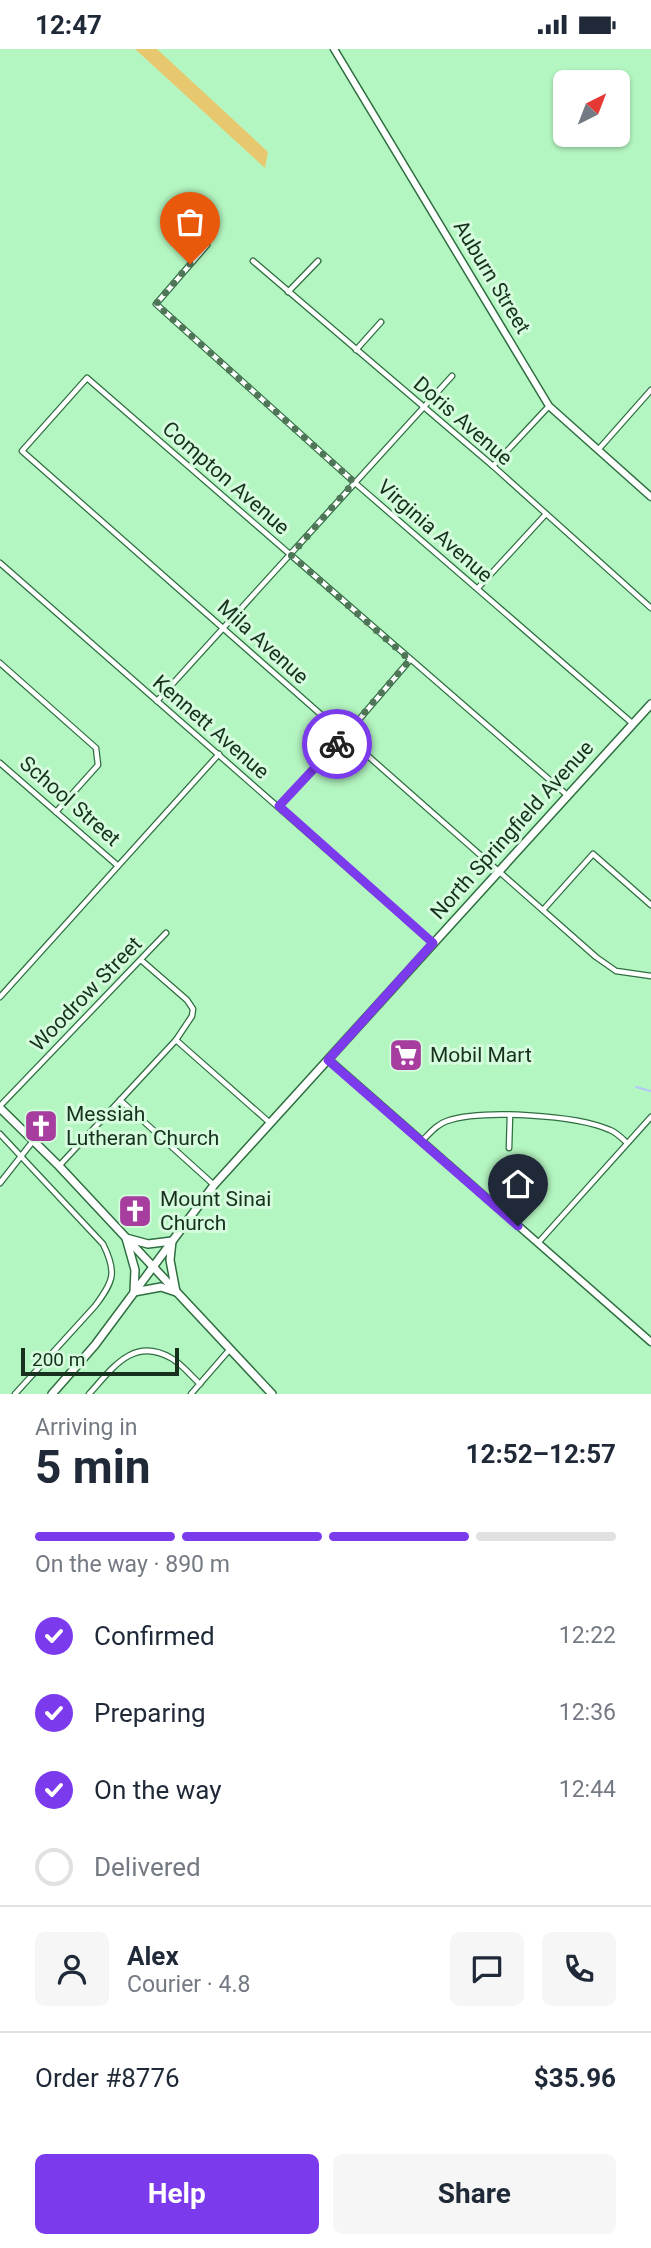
<!DOCTYPE html>
<meta charset="utf-8">
<style>
:root{--surface:#fff;--page:#f6f6f7;--text:#1f2937;--muted:#747a83;--line:#e0e1e3;--accent:#7c3aed}
body{margin:0;font-family:Roboto,sans-serif;background:var(--page);color:var(--text);height:100vh;display:flex;flex-direction:column;font-size:26px;white-space:nowrap}
*{box-sizing:border-box;margin:0}
p{font-size:23px;color:var(--muted)}
.icon{flex:none;width:38px;height:38px;fill:none;stroke:currentColor;stroke-width:2;stroke-linecap:round;stroke-linejoin:round}
.map{position:relative;height:1345px;overflow:hidden}
.sheet{display:flex;flex-direction:column;background:var(--surface);flex:1}
.sheet>*{flex:none}
.needle{width:46px;rotate:42deg}
.fabs{position:absolute;left:553px;top:21px;display:grid;gap:14px}
.fabs a{display:grid;place-items:center;width:77px;height:77px;border-radius:10px;background:var(--surface);box-shadow:0 2px 5px #0004;font-size:35px}
.scale{position:absolute;left:21px;bottom:18px;width:158px;box-sizing:border-box;padding-left:7px;border:4px solid #17311e;border-top:0;font-size:19px;line-height:24px;white-space:nowrap;color:#17311e;-webkit-text-stroke:5px #d5fcdc;paint-order:stroke}
.pin{position:absolute;display:grid;place-items:center;width:60px;height:60px;color:#fff;margin:-72px -30px;border-radius:50% 50% 50% 0;rotate:-45deg;box-shadow:0 0 7px #0007}
.pin .icon{rotate:45deg}
.courier{position:absolute;display:grid;place-items:center;width:70px;height:70px;margin:-35px;border:5px solid #7c3aed;border-radius:50%;background:#fff;color:#222;box-shadow:0 2px 9px #0007}
.summary em{font-style:normal;font-weight:700}
.summary div{display:flex;flex-direction:column-reverse}
.summary{display:flex;align-items:center;justify-content:space-between;height:119px;padding:0 35px}
h1{font-size:46px;font-weight:700;line-height:52px}
.bar{display:grid;grid-template-columns:repeat(4,1fr);gap:10px 7px;align-content:center;height:84px;padding:0 35px}
.bar i{height:9px;border-radius:5px;background:var(--line)}
.bar .on{background:var(--accent)}
.bar p{grid-column:span 4}
.line{display:flex;align-items:center;gap:18px;padding:0 35px;border-top:2px solid var(--line)}
.line div{flex:1}
.round{display:grid;place-items:center;flex:none;width:74px;height:74px;border-radius:10px;background:var(--page)}
ol{padding:0 35px;list-style:none}
li{display:flex;align-items:center;gap:21px;height:77px}
li p{margin-inline-start:auto}
li .icon{padding:7px;border-radius:50%;background:var(--accent);color:#fff;stroke-width:4}
li:last-child{color:var(--muted)}
li i{width:38px;height:38px;border:4px solid var(--line);border-radius:50%}
.primary-button{display:flex;gap:14px;margin-top:auto;padding:14px 35px}
.primary-button a{flex:1;height:80px;border-radius:10px;background:var(--accent);color:#fff;font-size:28px;font-weight:700;line-height:80px;text-align:center}
.primary-button a+a{background:var(--page);color:var(--text)}
.status{display:flex;justify-content:space-between;align-items:center;height:49px;padding:0 35px;background:var(--surface);direction:ltr}
.status svg{height:19px;fill:currentColor}
.map>svg:first-child{display:block}
.green{fill:#e8c86e}
.lines{fill:none;stroke-linecap:round;stroke-linejoin:round}
.stream{stroke:#b3c5fb;stroke-width:2}
.minor-casing{stroke:#2f6e41;stroke-width:7}
.secondary-casing{stroke:#2f6e41;stroke-width:9}
.primary-casing{stroke:#2f6e41;stroke-width:10}
.minor{stroke:#fff;stroke-width:4.5}
.secondary{stroke:#fff;stroke-width:6}
.primary{stroke:#fff;stroke-width:7}
.done{stroke:#4e7657;stroke-width:7;stroke-dasharray:0 12.6}
.route{stroke:#7c3aed;stroke-width:9}
.labels{text-anchor:middle;stroke-width:6;stroke-linejoin:round;paint-order:stroke}
.street-label{font-size:21px;fill:#17311e;stroke:#d5fcdc}
.poi-label{font-size:21px;fill:#17311e;stroke:#d5fcdc;text-anchor:start}
</style>
<div class="status"><b>12:47</b><svg viewBox="0 0 49 12"><path d="M0 12V9h3v3zM5 12V6h3v6zM10 12V3h3v9zM15 12V0h3v12zM26 1h20v11H26zM47 4h2v5h-2z"/></svg></div>
<div class="map">
<svg width="651" height="1345" viewBox="0 0 651 1345">
<rect width="100%" height="100%" fill="#b4f6c1"/>
<polygon class="green" points="135,0 157,0 268,103 265,119"/>
<g class="lines">
<polyline class="stream" points="636,1038 651,1042"/>
<g class="minor-casing">
<g id="minor">
<polyline points="207,196 156,255 354,433 632,674"/>
<polyline points="253,212 493,417 651,559"/>
<polyline points="288,243 318,212"/>
<polyline points="356,301 381,273"/>
<polyline points="598,401 651,341"/>
<polyline points="493,417 549,357"/>
<polyline points="0,514 433,894"/>
<polyline points="478,539 545,466"/>
<polyline points="0,614 96,699 98,716 56,763"/>
<polyline points="157,652 452,327"/>
<polyline points="0,714 117,816"/>
<polyline points="567,746 87,329 22,402 596,908 616,922 651,927"/>
<polyline points="279,757 345,687 410,611"/>
<polyline points="543,861 593,805 651,856"/>
<polyline points="0,948 219,705"/>
<polyline points="176,991 270,1074"/>
<polyline points="120,1051 214,1136"/>
<polyline points="0,1057 166,884"/>
<path d="M0,1085L103,1195C117,1223 114,1232 95,1257L15,1345"/>
<path d="M422,1092C430,1084 437,1075 447,1072C482,1060 576,1066 610,1081C616,1083 622,1089 627,1094"/>
<polyline points="509,1099 510,1066"/>
<polyline points="59,1117 176,991 192,967 193,960 187,951 141,911"/>
<polyline points="0,1134 33,1092"/>
<polyline points="538,1194 651,1068"/>
<path d="M89,1345C112,1320 133,1287 171,1309C182,1315 191,1327 200,1335"/>
<polyline points="191,1345 230,1300"/>
</g>
</g>
<g class="secondary-casing">
<g id="secondary">
<polyline points="334,0 549,357 651,448"/>
<polyline points="329,1011 651,1293"/>
</g>
</g>
<g class="primary-casing">
<g id="primary">
<polyline points="0,1059 59,1117 272,1345"/>
<polygon points="126,1189 148,1195 172,1192 170,1211 176,1243 161,1238 134,1243 135,1221"/>
<polyline points="52,1345 95,1296 214,1136 651,655"/>
</g>
</g>
<use href="#minor" class="minor"/>
<use href="#secondary" class="secondary"/>
<use href="#primary" class="primary"/>
</g>
<g class="lines">
<polyline class="done" points="190,215 156,255 354,433 291,506 410,611 337,695"/>
<polyline class="route" points="337,695 279,757 433,894 328,1011 518,1177"/>
</g>
<defs>
<g id="supermarket-square" transform="scale(1.75)"><rect x="-9" y="-9" width="18" height="18" rx="4" fill="#a63d9f" stroke="#d5fcdc"/><path d="M-6-5.5h2.5l.6 2H6L4.5 2H-2.5L-4.4-4H-6ZM-1.5 3.2a1.3 1.3 0 1 0 .1 0ZM3 3.2a1.3 1.3 0 1 0 .1 0Z" fill="#fff"/></g>
<g id="church-square" transform="scale(1.75)"><rect x="-9" y="-9" width="18" height="18" rx="4" fill="#a63d9f" stroke="#d5fcdc"/><path d="M-1.2-6h2.4v3.5h3.3v2.4h-3.3V6h-2.4V-.1h-3.3v-2.4h3.3Z" fill="#fff"/></g>
</defs>
<g fill-rule="evenodd">
<use href="#supermarket-square" x="406" y="1006"/>
<use href="#church-square" x="41" y="1077"/>
<use href="#church-square" x="135" y="1162"/>
</g>
<g class="labels">
<g class="street-label">
<text transform="translate(492 228) rotate(59)" y="7">Auburn Street</text>
<text transform="translate(463 372) rotate(41)" y="7">Doris Avenue</text>
<text transform="translate(226 429) rotate(41)" y="7">Compton Avenue</text>
<text transform="translate(435 482) rotate(41)" y="7">Virginia Avenue</text>
<text transform="translate(263 593) rotate(42)" y="7">Mila Avenue</text>
<text transform="translate(211 678) rotate(41)" y="7">Kennett Avenue</text>
<text transform="translate(70 752) rotate(41)" y="7">School Street</text>
<text transform="translate(512 781) rotate(-48)" y="7">North Springfield Avenue</text>
<text transform="translate(86 945) rotate(-46)" y="7">Woodrow Street</text>
</g>
<g class="poi-label">
<text x="430" y="1013">Mobil Mart</text>
<text x="66" y="1072">Messiah<tspan x="66" dy="24">Lutheran Church</tspan></text>
<text x="160" y="1157">Mount Sinai<tspan x="160" dy="24">Church</tspan></text>
</g>
</g>
</svg>
<div class="fabs">
<a><svg class="needle" viewBox="-14 -14 28 28"><path d="M0-13l5 13h-10z" fill="#e53935"/><path d="M0 13l5-13h-10z" fill="#747a83"/></svg></a>
</div>
<div class="scale">200 m</div>
<div class="pin" style="left:190px;top:215px;background:#ea580c"><svg class="icon" aria-label="bag" viewBox="0 0 24 24"><path d="M5 8h14l-1 12H6zM9 8a3 3 0 0 1 6 0"/></svg></div>
<div class="pin" style="left:518px;top:1177px;background:#1f2937"><svg class="icon" aria-label="home" viewBox="0 0 24 24"><path d="M3 11l9-7 9 7M6 9v11h12V9"/></svg></div>
<div class="courier" style="left:337px;top:695px"><svg class="icon" aria-label="bike" viewBox="0 0 24 24"><circle cx="6" cy="16" r="4"/><circle cx="18" cy="16" r="4"/><path d="M6 16l4-8h5l3 8M10 8l3 8H6M13 5h3"/></svg></div>
</div>
<section class="sheet">
<div class="summary"><div><h1>5 min</h1><p>Arriving in</p></div><em>12:52–12:57</em></div>
<div class="bar"><i class="on"></i><i class="on"></i><i class="on"></i><i></i><p>On the way · 890 m</p></div>
<ol>
<li><svg class="icon" aria-label="check" viewBox="0 0 24 24"><path d="M5 12l5 5 9-10"/></svg>Confirmed<p>12:22</p></li>
<li><svg class="icon" aria-label="check" viewBox="0 0 24 24"><path d="M5 12l5 5 9-10"/></svg>Preparing<p>12:36</p></li>
<li><svg class="icon" aria-label="check" viewBox="0 0 24 24"><path d="M5 12l5 5 9-10"/></svg>On the way<p>12:44</p></li>
<li><i></i>Delivered</li>
</ol>
<div class="line" style="height:126px"><a class="round"><svg class="icon" aria-label="person" viewBox="0 0 24 24"><circle cx="12" cy="8" r="4"/><path d="M4 21q1-7 8-7t8 7"/></svg></a><div><b>Alex</b><p>Courier · 4.8</p></div><a class="round"><svg class="icon" aria-label="chat" viewBox="0 0 24 24"><path d="M4 5h16v11H9l-5 4z"/></svg></a><a class="round"><svg class="icon" aria-label="phone" viewBox="0 0 24 24"><path d="M5 4h4l2 5-3 2q2 4 5 5l2-3 5 2v4C11 20 4 13 5 4z"/></svg></a></div>
<div class="line" style="height:91px"><div>Order #8776</div><b>$35.96</b></div>
<div class="primary-button"><a>Help</a><a>Share</a></div>
</section>
